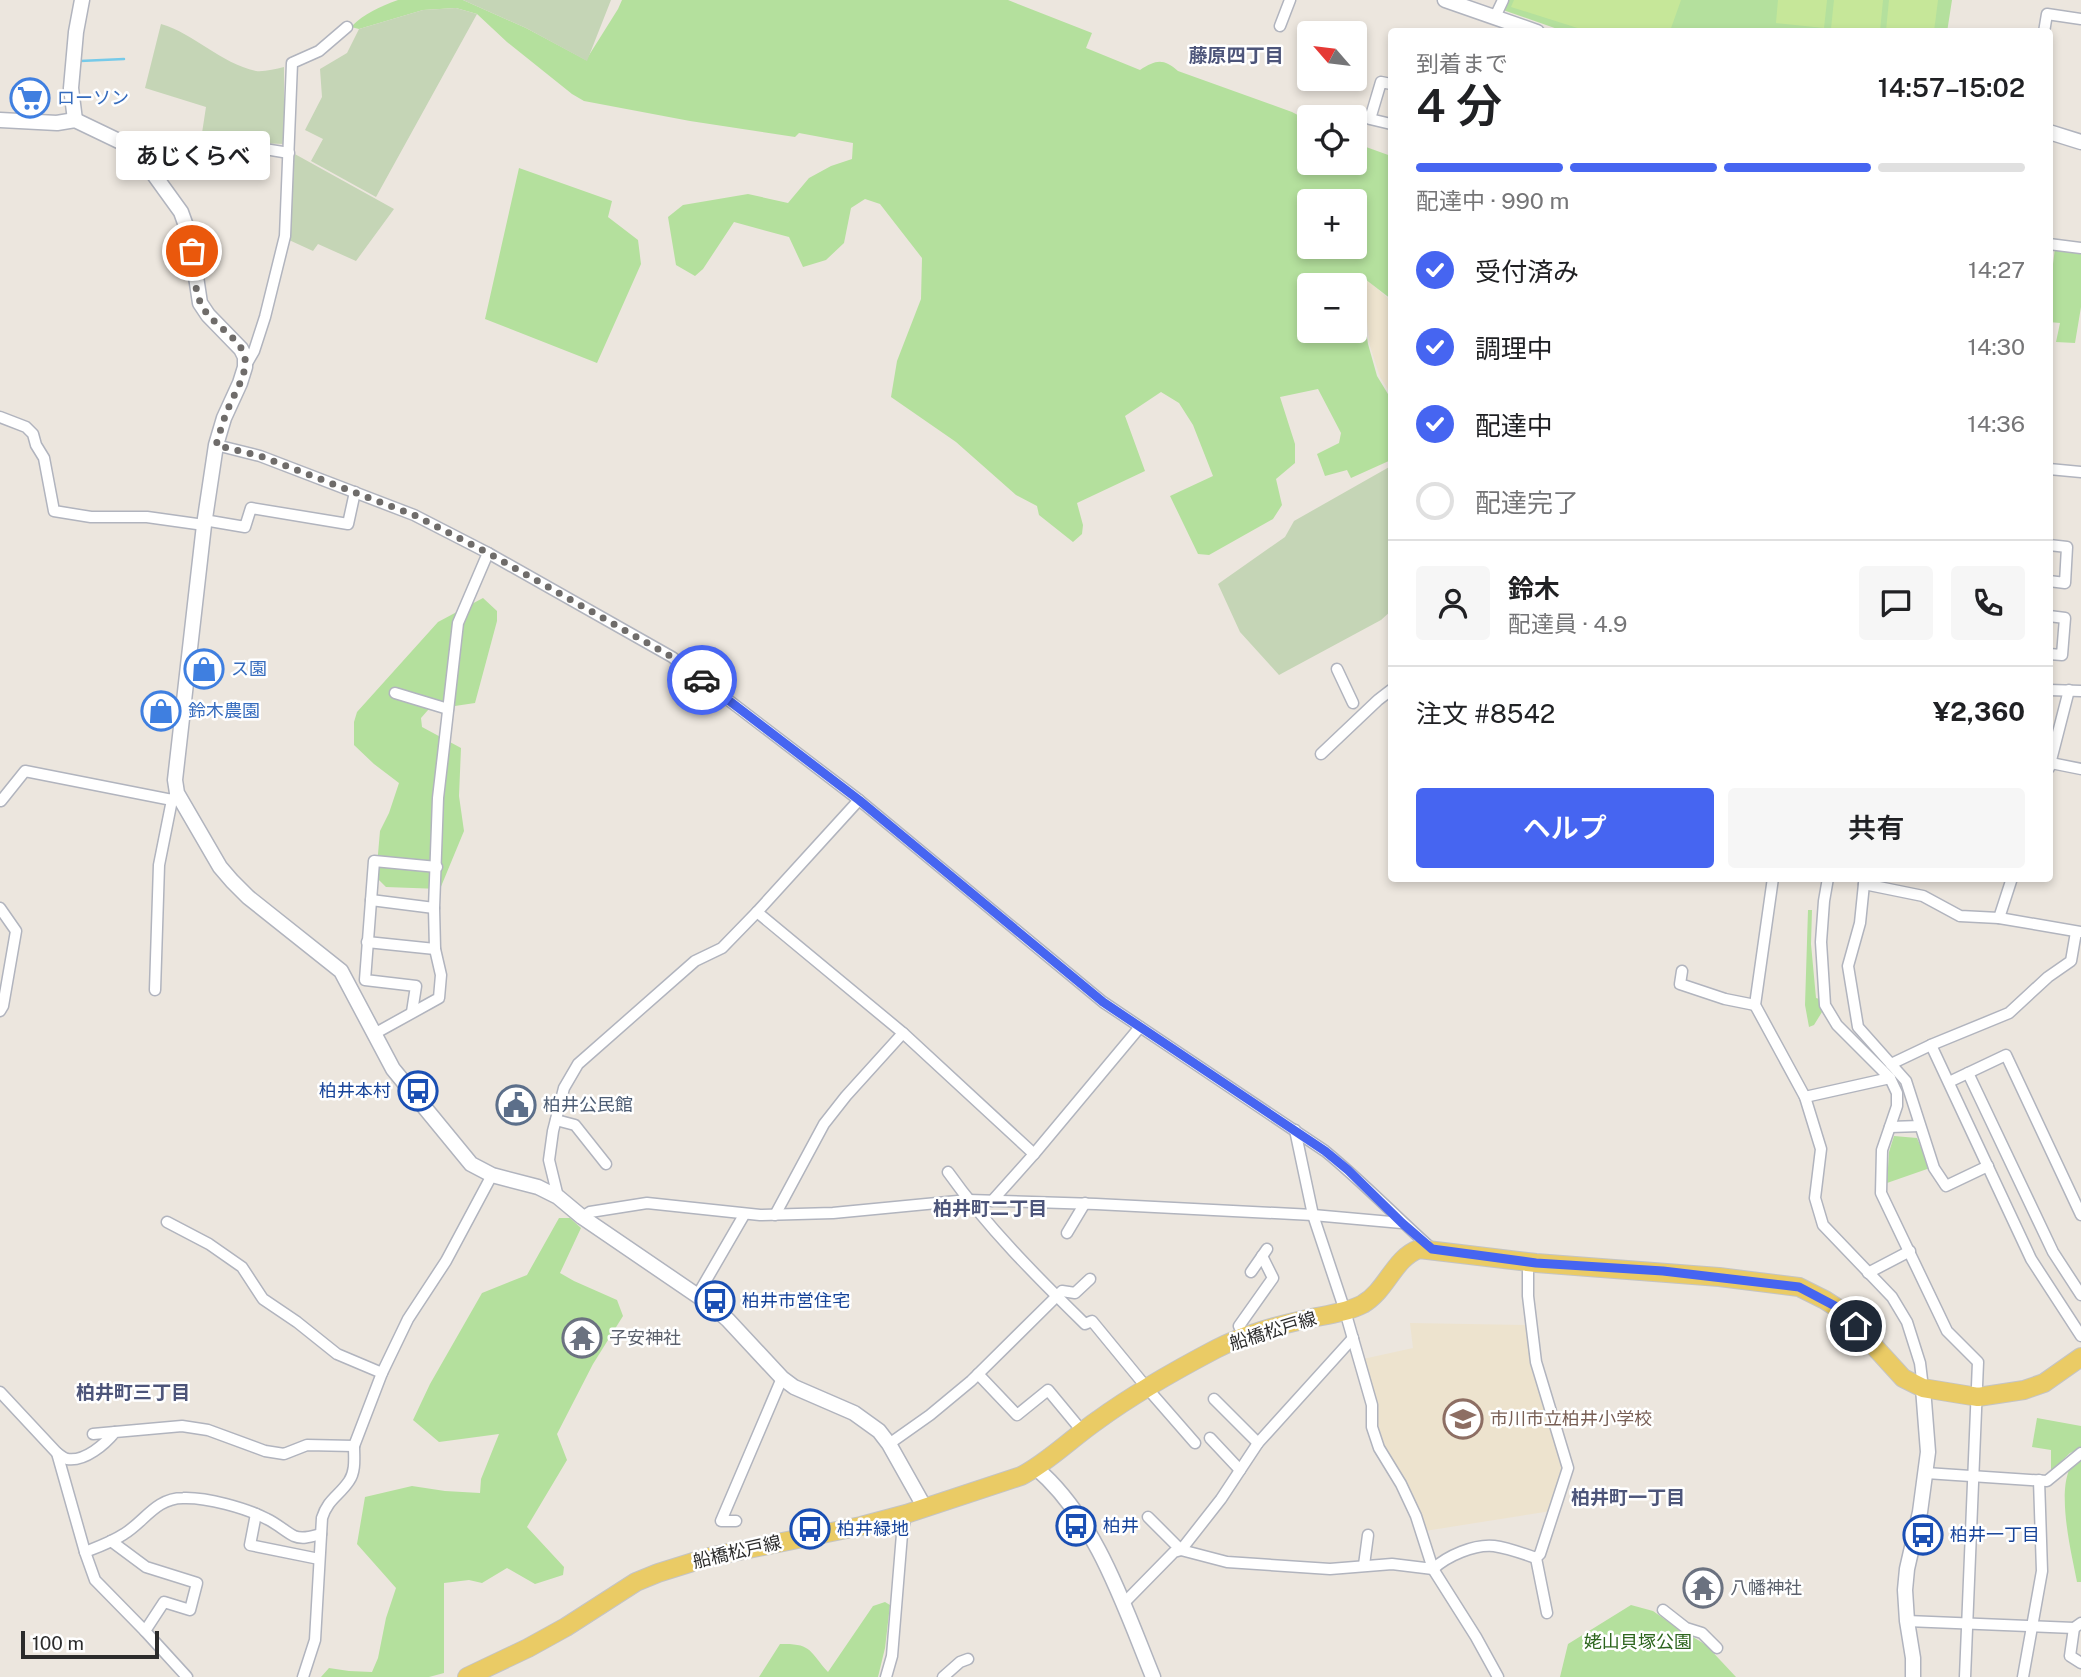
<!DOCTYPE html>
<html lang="ja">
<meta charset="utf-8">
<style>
:root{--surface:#fff;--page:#f6f6f6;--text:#202124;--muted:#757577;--line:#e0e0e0;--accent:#4665f1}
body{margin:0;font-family:"Public Sans","Noto Sans JP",sans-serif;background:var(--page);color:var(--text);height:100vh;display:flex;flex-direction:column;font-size:26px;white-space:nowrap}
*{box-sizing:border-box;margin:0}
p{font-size:23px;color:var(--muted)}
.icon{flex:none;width:38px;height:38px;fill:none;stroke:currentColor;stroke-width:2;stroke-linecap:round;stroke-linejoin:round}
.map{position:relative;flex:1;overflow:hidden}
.drawer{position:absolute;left:1388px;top:28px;width:665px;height:854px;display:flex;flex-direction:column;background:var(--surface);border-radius:7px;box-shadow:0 4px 10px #0003}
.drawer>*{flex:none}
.needle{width:46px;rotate:298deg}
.fabs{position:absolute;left:1297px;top:21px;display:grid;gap:14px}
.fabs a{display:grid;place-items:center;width:70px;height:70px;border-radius:7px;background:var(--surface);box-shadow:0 4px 10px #0003;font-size:35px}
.scale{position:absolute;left:21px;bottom:18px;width:138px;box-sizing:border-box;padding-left:7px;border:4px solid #2b2b2b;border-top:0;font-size:19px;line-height:24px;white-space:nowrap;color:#2b2b2b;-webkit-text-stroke:5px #fff;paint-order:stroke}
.pin{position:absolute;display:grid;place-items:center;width:60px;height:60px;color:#fff;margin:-30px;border:4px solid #fff;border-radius:50%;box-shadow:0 2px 7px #0007}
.courier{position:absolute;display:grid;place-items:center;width:70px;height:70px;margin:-35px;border:5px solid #4665f1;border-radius:50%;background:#fff;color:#222;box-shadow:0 2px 9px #0007}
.bubble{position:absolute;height:49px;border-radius:7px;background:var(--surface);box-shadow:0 4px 10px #0003;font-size:23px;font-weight:600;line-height:49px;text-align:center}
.head em{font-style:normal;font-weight:600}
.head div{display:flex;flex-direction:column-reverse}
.head{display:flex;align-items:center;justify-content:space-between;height:119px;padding:0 28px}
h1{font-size:46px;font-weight:600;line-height:52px}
.bar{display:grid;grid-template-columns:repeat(4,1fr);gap:10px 7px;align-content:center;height:84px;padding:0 28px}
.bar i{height:9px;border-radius:5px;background:var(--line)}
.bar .active{background:var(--accent)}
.bar p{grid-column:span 4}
.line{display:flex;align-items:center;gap:18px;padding:0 28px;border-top:2px solid var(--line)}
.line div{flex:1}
.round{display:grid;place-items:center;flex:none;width:74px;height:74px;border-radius:7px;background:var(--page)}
ol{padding:0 28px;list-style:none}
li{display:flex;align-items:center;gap:21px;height:77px}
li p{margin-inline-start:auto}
li .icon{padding:7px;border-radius:50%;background:var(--accent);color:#fff;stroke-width:4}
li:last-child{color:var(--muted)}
li i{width:38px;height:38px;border:4px solid var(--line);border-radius:50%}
.button{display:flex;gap:14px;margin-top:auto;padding:14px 28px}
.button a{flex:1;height:80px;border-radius:7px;background:var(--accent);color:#fff;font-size:28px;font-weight:600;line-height:80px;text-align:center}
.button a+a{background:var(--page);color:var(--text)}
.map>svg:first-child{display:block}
.education{fill:#ede3ce}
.green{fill:#b4e09d;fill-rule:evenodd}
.cemetery{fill:#c5d5b6}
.pitch{fill:#c6e799}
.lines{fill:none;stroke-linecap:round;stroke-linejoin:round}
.stream{stroke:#76cae9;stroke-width:2.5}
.minor-casing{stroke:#b1b4be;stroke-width:13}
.tertiary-casing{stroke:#b1b4be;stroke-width:17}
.primary-casing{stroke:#c4c4c4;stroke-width:20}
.minor{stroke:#fff;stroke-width:10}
.tertiary{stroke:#fff;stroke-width:14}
.primary{stroke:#eacb65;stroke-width:18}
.done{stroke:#6f6c6a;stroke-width:7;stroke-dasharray:0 12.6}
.route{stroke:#4665f1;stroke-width:9}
.labels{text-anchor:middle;stroke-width:5;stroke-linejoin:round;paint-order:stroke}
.shop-label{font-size:18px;fill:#366cbe;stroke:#fff;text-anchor:start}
.transit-label{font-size:18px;fill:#164399;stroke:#fff;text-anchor:start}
.service-label{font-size:18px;fill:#4e5e75;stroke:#fff;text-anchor:start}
.street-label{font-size:18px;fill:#2b2b2b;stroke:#fff}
.worship-label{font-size:18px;fill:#5b616d;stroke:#fff;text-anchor:start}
.education-label{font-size:18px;fill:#785e54;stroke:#fff;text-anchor:start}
.park-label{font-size:18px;fill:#2d651e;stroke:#fff}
.neighbourhood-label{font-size:19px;font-weight:bold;fill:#4d557a;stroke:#fff}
</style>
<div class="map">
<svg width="2081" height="1677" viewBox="0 0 2081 1677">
<rect width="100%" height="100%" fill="#ece6de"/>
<g class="education">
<polygon points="1367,280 1391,301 1391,394 1380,377 1370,346 1366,313"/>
<polygon points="1410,1323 1529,1325 1564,1470 1551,1511 1425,1531 1384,1451 1363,1359 1413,1348"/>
</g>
<g class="green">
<path d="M398,0H463L526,28L586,60L618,9L622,0H1008L1092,33L1086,48L1140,70C1156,60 1163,58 1178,71L1292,112L1309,121V163H1354L1355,143L1391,156V299L1365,279L1363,312L1368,344L1377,376L1391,399V460L1351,478L1347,470L1325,476L1317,454L1339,443L1341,433L1318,389L1280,397L1295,444V463L1276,479L1282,505L1273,519L1209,555L1198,554L1170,496L1213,476L1193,425L1179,403L1161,392L1125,416L1145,471L1077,503L1083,525L1082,534L1073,542L1039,515L1037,506L1016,495L956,442L891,397L897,361L921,299L922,258L880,204L865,199L851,208L844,243L826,260L803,267L789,237L734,222L703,269L695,276L676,265L668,217L683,205L748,194L788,203L809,178L831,166L852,159L853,143L799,133L795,137L690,121L584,101L572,94L507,42L477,14L456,8L423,10L359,29L351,27C365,13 379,7 398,0ZM1309,201H1354V247H1309ZM1309,285H1354V331H1309Z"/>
<polygon points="1508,0 1952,0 1947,32 1566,32 1503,10"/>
<polygon points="519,168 612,201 608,217 638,240 641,264 597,363 485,319"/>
<polygon points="2055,248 2081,252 2081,307 2075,343 2056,342 2060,323 2049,322 2049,296"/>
<polygon points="483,598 497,611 497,621 475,703 428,710 421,718 422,727 461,748 459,796 464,831 440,889 386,887 376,877 380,831 389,813 399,783 374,764 354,745 354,722 357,712 438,622"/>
<polygon points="1808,910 1812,910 1811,944 1816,998 1820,999 1822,1012 1814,1025 1809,1027 1805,1005"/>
<polygon points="1894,1136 1917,1138 1930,1168 1887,1183 1889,1152"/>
<polygon points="559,1218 570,1218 581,1228 560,1273 574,1281 617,1300 623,1316 593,1364 557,1434 567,1460 527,1527 564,1567 563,1575 535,1584 507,1568 482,1583 469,1580 444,1583 444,1673 429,1677 321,1677 329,1668 349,1671 372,1672 378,1658 386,1618 396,1588 357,1544 365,1497 412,1486 445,1491 480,1493 481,1479 499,1434 439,1442 413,1420 430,1384 482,1293 527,1275"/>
<polygon points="2037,1418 2081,1426 2081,1448 2070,1453 2051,1471 2051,1450 2032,1447"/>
<path d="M2081,1456V1582H2077C2072,1554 2050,1472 2081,1456Z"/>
<path d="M885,1602L890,1605L885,1648L878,1677H759L780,1644C812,1643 809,1651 828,1672L873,1606Z"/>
<polygon points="1631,1605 1653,1611 1670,1623 1706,1645 1736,1677 1560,1677 1568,1644"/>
</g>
<g class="cemetery">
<polygon points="463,0 611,0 587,61 526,28"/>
<polygon points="456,8 477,14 376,197 311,161 323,139 305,130 322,97 320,69 347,53 359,29 423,10"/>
<path d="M161,24C195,34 220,63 256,71C264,72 275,69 284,67V144L255,143L202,133L206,107L145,88Z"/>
<polygon points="293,153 394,209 356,261 318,244 313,251 289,240"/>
<polygon points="1391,466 1391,611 1381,620 1279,675 1240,632 1218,584 1285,537 1294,521"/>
</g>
<g class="pitch">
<polygon points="1514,0 1681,0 1670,31 1587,31 1511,7"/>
<polygon points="1778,0 1827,0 1824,28 1776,23"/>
<polygon points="1834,0 1883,0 1880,31 1831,29"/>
<polygon points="1889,0 1938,0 1934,31 1886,31"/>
</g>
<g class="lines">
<polyline class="stream" points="80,61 124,59"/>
<g class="minor-casing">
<g id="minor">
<polyline points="1495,17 1503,0"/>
<polyline points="1280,26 1290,0"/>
<polyline points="2044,32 2047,14 2081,19"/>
<polyline points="1391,84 1381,82 1370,119 1391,124"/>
<polyline points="142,158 195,140 210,140 289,153"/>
<polyline points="2049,244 2081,248"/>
<polyline points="246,365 254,351 265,317 285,236 292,63 319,51 347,27"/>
<polyline points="0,417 26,427 33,434 36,445 44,458 54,511 91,517 147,517 204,525"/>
<path d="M216,445L260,456L414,515L488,553L672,657L859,800L1103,1002L1325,1151C1363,1182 1396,1217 1432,1249"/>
<polyline points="2049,469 2081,472"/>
<polyline points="204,520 245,527 251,508 348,524 355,492"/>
<polyline points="2049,545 2067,547 2065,583 2049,581"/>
<polyline points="2049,616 2065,618 2062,655 2049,654"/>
<polyline points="1337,669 1353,703"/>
<polyline points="2049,690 2081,691"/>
<polyline points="395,693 448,709"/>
<polyline points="1321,754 1378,700 1391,690"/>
<polyline points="2051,763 2081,769"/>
<polyline points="2049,768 2069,690"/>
<polyline points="1,801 25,771 172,800"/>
<polyline points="1773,878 1755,1005 1805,1097 1821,1149 1815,1198 1823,1225 1892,1297 1907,1322 1920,1363 1923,1388"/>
<polyline points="1828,878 1824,901 1821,942 1825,1005 1837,1025 1890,1078 1897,1093 1897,1106 1882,1150 1881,1193 1947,1331 1978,1362 1965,1677"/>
<polyline points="1866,878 1864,884 1923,896 1960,916 1999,918 2081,932"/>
<polyline points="1864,884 1860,923 1848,966 1858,1027 1906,1081 1934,1168 1946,1186 1988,1166"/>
<polyline points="371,900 434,908"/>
<polyline points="0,908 16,931 3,1006 0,1011"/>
<polyline points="757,912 903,1033"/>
<polyline points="1999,918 2012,878"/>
<polyline points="367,942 435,949"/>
<polyline points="1682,971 1680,984 1725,999 1755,1005"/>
<polyline points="155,990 159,865 172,800 177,793"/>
<polyline points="412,1012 416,986 365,980 374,861 437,867"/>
<polyline points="374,1034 439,998 441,975 435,949 434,908 438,798 443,755 458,623 488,553"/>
<polyline points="1931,1045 2031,1259 2081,1336"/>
<polyline points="1891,1064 1931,1045 2009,1013 2048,977 2071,961 2076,932"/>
<polyline points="1968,1073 2053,1252 2081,1295"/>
<polyline points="1949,1082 2006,1055 2081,1215"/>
<polyline points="1805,1097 1890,1078"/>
<polyline points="556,1120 575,1125 606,1164"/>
<polyline points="1890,1127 1920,1126"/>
<polyline points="1295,1130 1313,1215 1345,1311 1372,1405 1372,1427 1379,1448 1401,1484 1416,1516 1433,1569 1476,1637 1498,1677"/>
<path d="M948,1172C987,1227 1037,1277 1085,1324L1092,1321L1147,1388L1195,1443"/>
<polyline points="558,1197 549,1160 553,1131 564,1088 578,1064 695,961 722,948 757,912 859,800"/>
<polyline points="992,1201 1034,1154 1140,1027"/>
<polyline points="775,1215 824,1124 846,1096 903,1033 1034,1154"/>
<polyline points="582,1217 590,1212 647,1203 760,1215 833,1213 968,1200 1096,1204 1313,1215 1402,1223"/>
<polyline points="167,1222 209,1244 242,1267 263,1299 297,1322 337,1354 382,1373"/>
<polyline points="1067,1233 1085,1203"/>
<polyline points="1528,1262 1528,1296 1536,1362 1568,1468 1540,1554 1536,1558 1547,1613"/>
<polyline points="1251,1272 1267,1249"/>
<polyline points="1868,1273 1910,1251"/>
<polyline points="697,1296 744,1215"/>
<polyline points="1244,1337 1239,1326 1273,1278 1262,1256"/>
<polyline points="978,1374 1017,1415 1048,1390 1082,1431"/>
<polyline points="0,1392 57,1453 85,1552 95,1580 145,1631 187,1677"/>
<polyline points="1214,1399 1258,1443"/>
<polyline points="93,1434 115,1432"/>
<polyline points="1210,1438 1240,1470"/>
<polyline points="889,1444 930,1415 971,1381 1062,1291 1075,1293 1090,1279"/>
<path d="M57,1453C60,1455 63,1458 67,1459C85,1462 105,1444 115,1432L182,1426L208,1430L265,1451L284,1454L307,1445L354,1446L382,1373L408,1319L446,1261L492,1175"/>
<polyline points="1926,1473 2047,1481 2081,1453"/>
<polyline points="256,1514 250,1545 319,1559"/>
<polyline points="1148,1517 1181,1550 1221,1499 1258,1443 1353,1338"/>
<polyline points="736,1521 721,1521 782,1378"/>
<polyline points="111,1541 146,1567 197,1583 190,1610 164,1602 145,1631"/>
<path d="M85,1552C98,1547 112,1542 124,1534C144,1522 156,1498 183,1498C206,1497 246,1508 267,1519C276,1523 286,1532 294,1536C303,1540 313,1536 321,1534"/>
<polyline points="1364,1565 1368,1535"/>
<path d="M1123,1604L1174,1552L1181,1550L1227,1562L1330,1569L1392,1564L1433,1569C1447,1556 1474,1544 1494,1546C1508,1548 1522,1553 1536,1558"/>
<polyline points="1663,1610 1686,1628 1702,1633 1717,1648"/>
<polyline points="1907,1621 2074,1628 2081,1623"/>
<polyline points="2074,1628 2070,1656 2081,1663"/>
<path d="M303,1677L315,1640L322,1518C328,1499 339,1496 349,1481C356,1471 354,1457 354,1446"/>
<polyline points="886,1677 892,1656 902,1534 906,1514"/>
<polyline points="943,1677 960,1662 968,1659"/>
<polyline points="2023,1677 2042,1571 2039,1480"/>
</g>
</g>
<g class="tertiary-casing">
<g id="tertiary">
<polyline points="1445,0 1537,32"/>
<polyline points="0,120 57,123 75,120 125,144 142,158 181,212 190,237 200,303 208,315 241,349 245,357 245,367 240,383 224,418 216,445 204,525 175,780 177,793 220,867 232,881 248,897 341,971 393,1069 471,1164 492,1175 538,1187 558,1197 582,1217 711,1305 728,1320 782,1378 794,1387 854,1413 879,1431 889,1444 925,1508"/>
<polyline points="75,120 71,88 76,32 82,0"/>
<polyline points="2049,132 2081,142"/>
<path d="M1036,1468C1096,1519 1124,1606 1153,1677"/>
<polyline points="1913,1677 1913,1658 1907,1621 1905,1590 1907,1569 1920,1512 1928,1452 1923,1388"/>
</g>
</g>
<g class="primary-casing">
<path id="primary" d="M467,1677L528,1648L566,1627L636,1582L658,1573L709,1557L861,1526L906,1514L1021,1476C1047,1463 1073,1437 1098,1420C1135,1393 1176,1370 1216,1349C1245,1334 1276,1326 1307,1319C1325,1315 1346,1313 1363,1304C1387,1290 1394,1258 1419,1249L1536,1263L1719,1277L1799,1287L1825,1300L1842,1311L1903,1378L1923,1388L1978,1397L2024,1390L2044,1383L2081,1357"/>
</g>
<use href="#minor" class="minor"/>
<use href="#tertiary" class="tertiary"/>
<use href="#primary" class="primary"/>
</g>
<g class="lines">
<path class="done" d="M192,251C194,268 194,289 201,304C210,324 242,338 245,358C247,376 234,393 228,409C223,420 220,433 216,445L260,456L414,515L488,553L672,657L702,680"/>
<polyline class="route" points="702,680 859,800 1103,1002 1325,1151 1348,1170 1402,1223 1432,1249 1536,1263 1663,1271 1799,1287 1835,1306 1856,1326"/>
</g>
<defs>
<g id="supermarket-ring" transform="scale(2.0125)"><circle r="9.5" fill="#fff" stroke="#3f7fe0" stroke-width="1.5"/><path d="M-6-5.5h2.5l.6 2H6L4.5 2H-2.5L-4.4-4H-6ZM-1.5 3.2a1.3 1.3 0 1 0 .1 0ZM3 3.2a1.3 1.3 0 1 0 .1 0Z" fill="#3f7fe0"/></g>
<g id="shop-ring" transform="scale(2.0125)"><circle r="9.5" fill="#fff" stroke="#3f7fe0" stroke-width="1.5"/><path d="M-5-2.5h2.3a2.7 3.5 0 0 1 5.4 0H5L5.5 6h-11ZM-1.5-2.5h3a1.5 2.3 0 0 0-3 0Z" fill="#3f7fe0"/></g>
<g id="bus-ring" transform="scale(2.0125)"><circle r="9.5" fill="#fff" stroke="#1a4fb4" stroke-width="1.5"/><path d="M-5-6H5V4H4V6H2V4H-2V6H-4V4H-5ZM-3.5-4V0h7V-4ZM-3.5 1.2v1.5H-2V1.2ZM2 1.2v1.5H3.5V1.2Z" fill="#1a4fb4"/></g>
<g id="civic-ring" transform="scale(2.0125)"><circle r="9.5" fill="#fff" stroke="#5c6f8a" stroke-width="1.5"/><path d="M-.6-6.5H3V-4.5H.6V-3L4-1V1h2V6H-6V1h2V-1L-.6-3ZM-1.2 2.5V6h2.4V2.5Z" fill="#5c6f8a"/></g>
<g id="temple-ring" transform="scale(2.0125)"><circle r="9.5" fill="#fff" stroke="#6b7280" stroke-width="1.5"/><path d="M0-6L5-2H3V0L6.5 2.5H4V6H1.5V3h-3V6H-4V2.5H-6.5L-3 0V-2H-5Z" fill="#6b7280"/></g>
<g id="school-ring" transform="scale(2.0125)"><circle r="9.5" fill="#fff" stroke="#8d6e63" stroke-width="1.5"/><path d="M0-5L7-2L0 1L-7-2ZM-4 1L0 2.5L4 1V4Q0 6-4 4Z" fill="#8d6e63"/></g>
</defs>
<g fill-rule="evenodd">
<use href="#supermarket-ring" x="30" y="98"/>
<use href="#shop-ring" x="204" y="669"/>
<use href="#shop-ring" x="161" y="711"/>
<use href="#bus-ring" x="418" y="1091"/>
<use href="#civic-ring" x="516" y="1105"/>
<use href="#bus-ring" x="715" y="1301"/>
<use href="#temple-ring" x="582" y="1338"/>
<use href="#school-ring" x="1463" y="1419"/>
<use href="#bus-ring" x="1076" y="1526"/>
<use href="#bus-ring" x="810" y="1529"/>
<use href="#bus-ring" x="1923" y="1535"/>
<use href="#temple-ring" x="1703" y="1588"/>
</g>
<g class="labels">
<g class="shop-label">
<text x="57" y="104">ローソン</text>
<text x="231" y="675">ス園</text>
<text x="188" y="717">鈴木農園</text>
</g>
<g class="transit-label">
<text x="391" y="1097" text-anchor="end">柏井本村</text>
<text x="742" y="1307">柏井市営住宅</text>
<text x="1103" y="1532">柏井</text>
<text x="837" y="1535">柏井緑地</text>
<text x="1950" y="1541">柏井一丁目</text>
</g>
<g class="service-label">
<text x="543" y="1111">柏井公民館</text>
</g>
<g class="street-label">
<text transform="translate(1273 1331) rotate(-17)" y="6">船橋松戸線</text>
<text transform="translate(737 1552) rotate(-13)" y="6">船橋松戸線</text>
</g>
<g class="worship-label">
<text x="609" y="1344">子安神社</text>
<text x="1730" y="1594">八幡神社</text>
</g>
<g class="education-label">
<text x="1490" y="1425">市川市立柏井小学校</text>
</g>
<g class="park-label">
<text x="1638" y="1648">姥山貝塚公園</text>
</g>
<g class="neighbourhood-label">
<text x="1236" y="62">藤原四丁目</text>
<text x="990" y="1215">柏井町二丁目</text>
<text x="133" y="1399">柏井町三丁目</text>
<text x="1628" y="1504">柏井町一丁目</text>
</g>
</g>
</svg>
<div class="fabs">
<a><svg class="needle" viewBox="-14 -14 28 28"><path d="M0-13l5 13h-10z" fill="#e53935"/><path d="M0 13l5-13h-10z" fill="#757577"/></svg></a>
<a><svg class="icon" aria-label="locate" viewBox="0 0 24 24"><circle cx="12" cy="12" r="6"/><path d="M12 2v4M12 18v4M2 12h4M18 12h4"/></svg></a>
<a>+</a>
<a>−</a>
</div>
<div class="scale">100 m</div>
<div class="pin" style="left:192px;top:251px;background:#ea580c"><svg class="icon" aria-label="bag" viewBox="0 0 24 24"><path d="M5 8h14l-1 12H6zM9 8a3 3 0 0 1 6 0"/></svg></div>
<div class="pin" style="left:1856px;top:1326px;background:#1f2937"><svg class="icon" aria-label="home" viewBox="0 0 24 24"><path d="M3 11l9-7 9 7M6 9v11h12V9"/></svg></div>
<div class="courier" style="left:702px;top:680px"><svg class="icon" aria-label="car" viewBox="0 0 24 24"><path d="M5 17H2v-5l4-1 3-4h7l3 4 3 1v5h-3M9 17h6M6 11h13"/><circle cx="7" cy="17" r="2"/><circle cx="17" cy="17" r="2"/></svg></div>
<div class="bubble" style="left:116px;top:131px;width:154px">あじくらべ</div>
<section class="drawer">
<div class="head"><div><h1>4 分</h1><p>到着まで</p></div><em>14:57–15:02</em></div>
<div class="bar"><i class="active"></i><i class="active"></i><i class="active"></i><i></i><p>配達中 · 990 m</p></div>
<ol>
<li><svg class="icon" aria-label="check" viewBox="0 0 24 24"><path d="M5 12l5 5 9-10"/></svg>受付済み<p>14:27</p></li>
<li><svg class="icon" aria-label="check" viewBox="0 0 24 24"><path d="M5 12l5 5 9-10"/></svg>調理中<p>14:30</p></li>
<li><svg class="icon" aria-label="check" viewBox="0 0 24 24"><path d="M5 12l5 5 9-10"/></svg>配達中<p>14:36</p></li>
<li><i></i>配達完了</li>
</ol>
<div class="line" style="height:126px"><a class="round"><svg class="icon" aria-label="person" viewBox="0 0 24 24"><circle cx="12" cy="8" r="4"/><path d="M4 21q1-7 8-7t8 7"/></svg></a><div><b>鈴木</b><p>配達員 · 4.9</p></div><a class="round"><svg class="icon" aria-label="chat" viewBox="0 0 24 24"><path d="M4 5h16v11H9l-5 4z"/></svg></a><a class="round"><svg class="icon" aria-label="phone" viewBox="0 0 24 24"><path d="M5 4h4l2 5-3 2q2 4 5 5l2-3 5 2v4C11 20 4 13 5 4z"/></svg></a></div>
<div class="line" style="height:91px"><div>注文 #8542</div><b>¥2,360</b></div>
<div class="button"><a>ヘルプ</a><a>共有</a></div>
</section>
</div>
